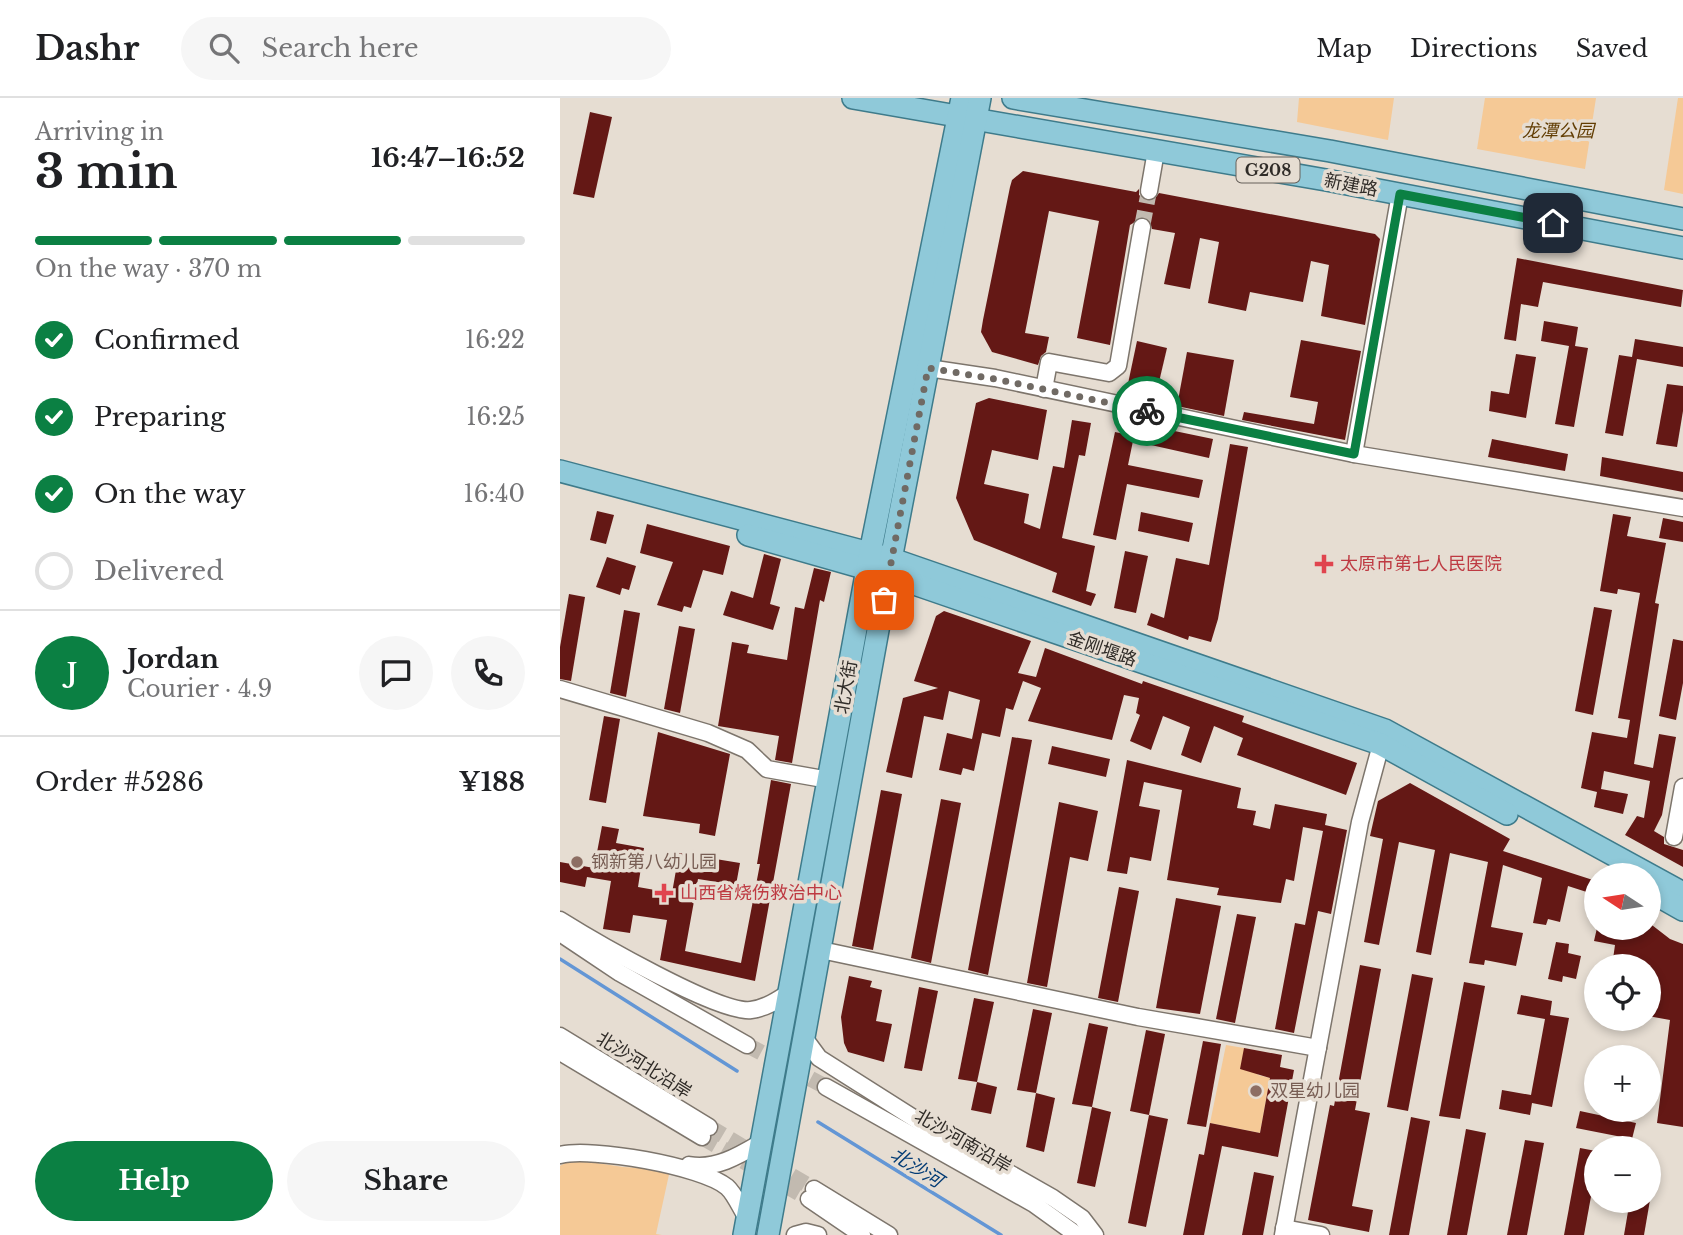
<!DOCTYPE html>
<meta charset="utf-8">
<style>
:root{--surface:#fff;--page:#f6f6f6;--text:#202124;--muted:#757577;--line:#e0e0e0;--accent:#0b8043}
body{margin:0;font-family:"Libre Baskerville","Noto Sans SC",serif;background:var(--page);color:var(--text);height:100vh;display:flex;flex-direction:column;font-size:26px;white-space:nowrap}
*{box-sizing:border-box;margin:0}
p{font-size:23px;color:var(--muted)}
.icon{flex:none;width:38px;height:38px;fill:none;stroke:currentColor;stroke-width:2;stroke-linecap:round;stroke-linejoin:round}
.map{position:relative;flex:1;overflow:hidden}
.details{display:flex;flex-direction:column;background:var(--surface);width:560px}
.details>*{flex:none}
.needle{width:46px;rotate:282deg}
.tools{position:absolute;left:1024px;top:765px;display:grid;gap:14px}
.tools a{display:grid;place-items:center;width:77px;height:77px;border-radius:50%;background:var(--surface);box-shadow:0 4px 10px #0003;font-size:35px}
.pin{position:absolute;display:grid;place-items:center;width:60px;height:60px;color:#fff;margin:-30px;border-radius:14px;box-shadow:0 4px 10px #0006}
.courier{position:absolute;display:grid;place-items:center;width:70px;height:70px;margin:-35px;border:5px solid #0b8043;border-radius:50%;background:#fff;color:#222;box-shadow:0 2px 9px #0007}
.headline em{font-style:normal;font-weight:700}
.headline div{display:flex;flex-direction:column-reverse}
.headline{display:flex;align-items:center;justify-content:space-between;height:119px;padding:0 35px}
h1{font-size:46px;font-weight:700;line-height:52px}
.bar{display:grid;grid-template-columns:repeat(4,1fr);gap:10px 7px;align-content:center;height:84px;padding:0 35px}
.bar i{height:9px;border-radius:5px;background:var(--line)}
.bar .active{background:var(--accent)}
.bar p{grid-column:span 4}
.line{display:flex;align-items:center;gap:18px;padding:0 35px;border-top:2px solid var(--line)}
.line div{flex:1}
.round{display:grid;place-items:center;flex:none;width:74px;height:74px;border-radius:37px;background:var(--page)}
ol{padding:0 35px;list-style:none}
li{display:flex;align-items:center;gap:21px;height:77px}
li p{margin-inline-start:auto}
li .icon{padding:7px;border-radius:50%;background:var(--accent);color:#fff;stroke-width:4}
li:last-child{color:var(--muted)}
li i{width:38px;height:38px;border:4px solid var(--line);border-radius:50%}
.cta{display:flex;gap:14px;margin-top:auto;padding:14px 35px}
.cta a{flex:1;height:80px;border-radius:42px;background:var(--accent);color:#fff;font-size:28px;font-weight:700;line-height:80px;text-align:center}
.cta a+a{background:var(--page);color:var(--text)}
header{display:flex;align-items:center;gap:42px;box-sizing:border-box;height:98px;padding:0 35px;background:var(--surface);border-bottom:2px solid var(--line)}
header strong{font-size:33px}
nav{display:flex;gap:38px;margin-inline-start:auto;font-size:24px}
.search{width:490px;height:63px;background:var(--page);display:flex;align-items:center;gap:18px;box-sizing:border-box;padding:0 24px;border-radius:38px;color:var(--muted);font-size:26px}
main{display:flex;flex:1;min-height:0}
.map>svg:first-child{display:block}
.green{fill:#f5c996}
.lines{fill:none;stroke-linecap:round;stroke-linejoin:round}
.stream{stroke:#6396d5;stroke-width:3.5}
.building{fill:#641815}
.minor-tunnel{stroke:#c2bab0;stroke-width:16;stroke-dasharray:16 8;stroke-linecap:butt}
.minor-casing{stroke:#7d756c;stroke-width:19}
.major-casing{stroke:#3e7b8b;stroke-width:24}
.minor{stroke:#fff;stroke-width:16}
.major{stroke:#8fc9d9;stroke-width:21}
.done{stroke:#706a64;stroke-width:7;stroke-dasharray:0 12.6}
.route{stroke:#0b8043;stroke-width:9}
.health-dot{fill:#e0444e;stroke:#e6ddd2;stroke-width:2.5}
.education-dot{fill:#8d6e63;stroke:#e6ddd2;stroke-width:2.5}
.labels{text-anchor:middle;stroke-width:7;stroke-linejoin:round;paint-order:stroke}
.shield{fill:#e6ddd2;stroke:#67615b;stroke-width:2}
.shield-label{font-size:16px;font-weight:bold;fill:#302c28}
.park-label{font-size:18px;font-style:italic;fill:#623d03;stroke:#e6ddd2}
.street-label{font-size:18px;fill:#302c28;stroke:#e6ddd2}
.health-label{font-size:18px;fill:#be3a42;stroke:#e6ddd2;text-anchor:start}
.education-label{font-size:18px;fill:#785e54;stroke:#e6ddd2;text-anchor:start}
.water-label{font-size:19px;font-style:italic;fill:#043c75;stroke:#e6ddd2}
</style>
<header>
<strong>Dashr</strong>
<div class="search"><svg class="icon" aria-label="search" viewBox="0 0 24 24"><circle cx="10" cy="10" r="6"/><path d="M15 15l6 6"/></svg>Search here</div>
<nav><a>Map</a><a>Directions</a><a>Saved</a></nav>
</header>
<main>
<section class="details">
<div class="headline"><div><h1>3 min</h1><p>Arriving in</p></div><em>16:47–16:52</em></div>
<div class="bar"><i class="active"></i><i class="active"></i><i class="active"></i><i></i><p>On the way · 370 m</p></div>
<ol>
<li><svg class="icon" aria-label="check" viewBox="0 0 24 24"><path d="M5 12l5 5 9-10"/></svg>Confirmed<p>16:22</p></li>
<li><svg class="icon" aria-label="check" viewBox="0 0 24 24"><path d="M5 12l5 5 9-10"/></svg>Preparing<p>16:25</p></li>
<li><svg class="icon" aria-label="check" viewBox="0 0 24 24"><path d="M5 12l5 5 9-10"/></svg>On the way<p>16:40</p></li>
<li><i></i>Delivered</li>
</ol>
<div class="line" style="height:126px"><b class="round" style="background:var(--accent);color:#fff">J</b><div><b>Jordan</b><p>Courier · 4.9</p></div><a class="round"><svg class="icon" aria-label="chat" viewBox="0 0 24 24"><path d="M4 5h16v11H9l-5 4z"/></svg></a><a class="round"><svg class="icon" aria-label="phone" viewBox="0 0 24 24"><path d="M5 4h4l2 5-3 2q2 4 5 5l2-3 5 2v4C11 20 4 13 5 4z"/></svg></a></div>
<div class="line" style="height:91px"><div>Order #5286</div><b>¥188</b></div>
<div class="cta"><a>Help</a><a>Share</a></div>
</section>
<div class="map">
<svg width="1123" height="1137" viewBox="0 0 1123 1137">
<rect width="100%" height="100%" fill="#e6ddd2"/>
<g class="green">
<polygon points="739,0 834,0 828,42 737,24"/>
<polygon points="925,0 1036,0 1025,71 917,51"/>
<polygon points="1118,0 1123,0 1123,96 1104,92"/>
<polygon points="666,947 684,950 698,977 710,980 700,1035 650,1025"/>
<polygon points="11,1061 63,1069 110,1072 96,1136 102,1137 0,1137 0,1068"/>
</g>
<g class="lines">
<g class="stream">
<polyline points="0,861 177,973"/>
<polyline points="258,1024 441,1137"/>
</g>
</g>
<g class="building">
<polygon points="30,14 52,19 34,100 13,96"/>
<polygon points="463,73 576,94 579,91 579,97 587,103 593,103 599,95 815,136 820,141 805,227 761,218 769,167 751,163 743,204 690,194 686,213 648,205 659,144 640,140 630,191 604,186 615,135 592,131 589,121 583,119 570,127 550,247 517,240 539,123 489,113 465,235 489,239 486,254 481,258 478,267 432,254 421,234 423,222 450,89 452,82"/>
<polygon points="957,160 1123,192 1121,209 983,184 978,209 961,206 956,243 944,241"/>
<polygon points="984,223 1018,229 1015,248 1028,250 1014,329 995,326 1009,248 981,243"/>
<polygon points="1075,241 1123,249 1123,269 1077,261 1063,338 1045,335 1059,257 1072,259"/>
<polygon points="741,242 801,253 785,342 682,322 684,314 754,326 758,304 730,299"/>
<polygon points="577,243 607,250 595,301 566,295"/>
<polygon points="627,254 674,262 664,318 617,308"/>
<polygon points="956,256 976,259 966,320 929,313 931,293 949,296"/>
<polygon points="1107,286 1123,288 1123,313 1117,349 1096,346"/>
<polygon points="429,300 487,312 478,362 432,352 424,386 469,396 464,425 480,431 493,368 504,370 512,322 531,325 525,358 519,357 502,440 535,448 526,493 536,496 531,508 492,494 497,475 414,442 396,400 416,305"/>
<polygon points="576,325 653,341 649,360 573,343 568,367 643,382 639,400 567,386 556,442 533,437 555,334 573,338"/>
<polygon points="932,341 1008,356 1005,373 928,359"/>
<polygon points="670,346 688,349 658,521 651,544 629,538 628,542 587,527 591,515 604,520 616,460 649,467"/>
<polygon points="1042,359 1123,374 1123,394 1040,378"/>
<polygon points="37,413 54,417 46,446 30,442"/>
<polygon points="581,414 633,425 629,444 578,433"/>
<polygon points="1053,416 1071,419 1067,438 1106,445 1095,505 1099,506 1074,666 1093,670 1099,636 1116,639 1102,717 1094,733 1104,739 1104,746 1123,752 1123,769 1065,737 1077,718 1084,720 1090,683 1044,673 1041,691 1068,696 1063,716 1034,709 1037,694 1021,690 1032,634 1067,640 1070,622 1058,620 1080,495 1058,491 1057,496 1040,493"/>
<polygon points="1103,420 1123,424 1123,444 1099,440"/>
<polygon points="87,426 170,448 163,477 143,472 131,510 124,508 122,514 97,507 113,464 80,455"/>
<polygon points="565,453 588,458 576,515 554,510"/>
<polygon points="204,456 221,461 210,506 220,509 213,532 163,517 171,493 193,500"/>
<polygon points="47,459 76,468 69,492 62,490 60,497 36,489"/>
<polygon points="254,470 271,474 264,504 260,502 232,665 215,662 219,638 158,628 172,544 189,547 187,555 227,562 235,509 244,511"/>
<polygon points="9,496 25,499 11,583 0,581 0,549"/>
<polygon points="1034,509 1052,512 1033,617 1015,613"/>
<polygon points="64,512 80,515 66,599 50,595"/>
<polygon points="384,513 471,543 458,575 476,579 485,550 582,586 583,583 684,618 682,624 797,665 786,697 677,657 683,640 654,628 641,665 621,657 630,629 603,618 591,652 570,643 580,617 576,615 579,600 564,597 552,642 468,623 481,590 463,583 453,612 446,610 440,639 422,635 414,673 403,670 401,677 379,672 387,635 412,641 420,602 389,593 383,622 364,618 352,680 326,674 343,600 378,590 354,583 376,518"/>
<polygon points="119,528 135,531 120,615 104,611"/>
<polygon points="1113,541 1123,543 1123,585 1116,622 1099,618"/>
<polygon points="44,618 60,621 46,705 29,702"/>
<polygon points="98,634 170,656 155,738 139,735 140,726 83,718"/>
<polygon points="452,639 472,642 428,877 408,872"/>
<polygon points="492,648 550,661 546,679 488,666"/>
<polygon points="567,662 681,690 677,710 696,713 693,727 710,731 715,706 767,716 765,727 787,732 771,816 758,813 734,935 715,931 735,825 745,827 763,733 743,729 734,783 726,781 721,805 657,797 659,790 607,782 622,692 584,684 579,708 600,712 591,763 570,759 567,776 547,773"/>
<polygon points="211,682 231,686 195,883 100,862 107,822 73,817 70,835 43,831 51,783 27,779 25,789 0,784 0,764 34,770 42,728 59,731 56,745 84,750 78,789 112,795 119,755 180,765 176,787 138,781 125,853 181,865 200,766 197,766"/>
<polygon points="850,685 950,741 943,753 1036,783 1036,797 1008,788 1000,824 988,821 986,827 973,825 982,780 943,767 931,829 963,835 956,868 925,862 924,867 909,865 928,764 890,755 871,857 856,854 875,752 839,744 819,847 804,844 823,741 810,738 818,703"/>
<polygon points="321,692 342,696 313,852 292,848"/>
<polygon points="381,701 401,705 371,865 351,860"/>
<polygon points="499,704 538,713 528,763 510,759 487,889 467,885"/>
<polygon points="559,789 579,793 558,904 538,900"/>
<polygon points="616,800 661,808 640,916 596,910"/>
<polygon points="677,816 696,819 675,925 656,921"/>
<polygon points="1088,824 1110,841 1123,846 1123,1029 1097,1025 1110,922 1088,918 1088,868 1052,868 1055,847 1034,843 1037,830 1088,830"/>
<polygon points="996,844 1009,846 1008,855 1021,858 1016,881 1003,878 1002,884 988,881"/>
<polygon points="800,867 821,871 795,1012 810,1015 792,1108 813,1112 809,1134 748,1122 770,1007 774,1008"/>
<polygon points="852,876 873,880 848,1013 827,1009"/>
<polygon points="289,878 312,883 310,889 322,892 316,923 332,926 324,964 288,954 284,945 281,919"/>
<polygon points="904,884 925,888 900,1021 879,1018"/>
<polygon points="359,889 378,893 362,973 344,970"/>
<polygon points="961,897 992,903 990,917 1009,920 992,1009 972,1005 970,1017 939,1011 942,992 971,997 985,921 957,916"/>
<polygon points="414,900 434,904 417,984 398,981"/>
<polygon points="473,911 492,915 476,995 457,992"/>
<polygon points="529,925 548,929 532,1009 512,1006"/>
<polygon points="586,932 605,936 589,1017 570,1013"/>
<polygon points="643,943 661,946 646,1029 627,1026"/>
<polygon points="684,950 722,957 720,969 734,972 718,1059 662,1048 644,1137 623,1137 639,1056 644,1057 650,1025 700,1035 710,980 680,971"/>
<polygon points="417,984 437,989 431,1016 411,1012"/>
<polygon points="476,995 495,1000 484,1054 466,1049"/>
<polygon points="532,1009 551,1014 535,1089 517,1085"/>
<polygon points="1020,1013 1076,1025 1072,1041 1016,1030"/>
<polygon points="589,1017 608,1021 586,1129 568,1125"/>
<polygon points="851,1019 870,1023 849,1137 829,1137"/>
<polygon points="906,1031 926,1035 907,1137 887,1137"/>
<polygon points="965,1042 984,1045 967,1137 947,1137"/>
<polygon points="1020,1050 1036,1053 1036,1071 1024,1137 1004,1137"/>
<polygon points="694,1074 714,1078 703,1137 682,1137"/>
<polygon points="1070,1102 1090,1102 1084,1137 1064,1137"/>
</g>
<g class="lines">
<g class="minor-tunnel">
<polyline points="582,129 589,93"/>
<polyline points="187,947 266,989"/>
<polyline points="149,1029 254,1091"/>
<polyline points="142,1039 249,1101"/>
</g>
<g class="minor-casing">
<g id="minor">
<polyline points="589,93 596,53"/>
<polyline points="368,270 435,280 794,356 1123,410"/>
<polyline points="484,291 489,264 549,275 558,268 582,129"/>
<polyline points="794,356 840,96"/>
<polyline points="0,591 148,635 187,652 207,671 269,682"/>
<polyline points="1114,739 1123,689"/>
<path d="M0,822C32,842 159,916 191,912C206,910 218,902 230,894"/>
<polyline points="0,835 60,875 187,947"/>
<polyline points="261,852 578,919 758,950"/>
<polyline points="0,938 149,1029"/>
<polyline points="245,941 259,960 363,1026 493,1100 522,1120 535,1137"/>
<polyline points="0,954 142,1039"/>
<polyline points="266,989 474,1106 517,1137"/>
<path d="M0,1057C31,1049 142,1068 167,1089C175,1096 181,1111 187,1120"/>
<path d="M129,1067C156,1072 180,1057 202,1044"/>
<polyline points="254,1091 329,1137"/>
<polyline points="249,1101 302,1137"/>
<polyline points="724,1130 761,1137"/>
<polyline points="235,1137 246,1134 258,1137"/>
<polyline points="723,1137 800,724 823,639"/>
</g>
</g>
<g class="major-casing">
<g id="major">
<polyline points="293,0 766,82 1123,150"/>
<polyline points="453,0 770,53 1123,121"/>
<polyline points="0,373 332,461 825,632 1123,795"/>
<polyline points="188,437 328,477 820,646 947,716"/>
<polyline points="1093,795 1123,812"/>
<polyline points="184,1137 310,455 402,0"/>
<polyline points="208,1137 328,477 420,0"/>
</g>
</g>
<use href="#minor" class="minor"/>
<use href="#major" class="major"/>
</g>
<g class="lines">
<polyline class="done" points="324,502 368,270 435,281 587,313"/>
<polyline class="route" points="587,313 794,356 840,96 993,125"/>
</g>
<g class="health-dot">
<path d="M760.5 455.5h7v7h7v7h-7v7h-7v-7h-7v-7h7z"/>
<path d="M100.5 784.5h7v7h7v7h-7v7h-7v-7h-7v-7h7z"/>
</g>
<g class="education-dot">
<circle cx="17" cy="764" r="7"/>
<circle cx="696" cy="993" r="7"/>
</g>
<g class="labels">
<rect class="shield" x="676.5" y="59.5" width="63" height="25" rx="5"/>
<g class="shield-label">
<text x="708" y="78">G208</text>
</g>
<g class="park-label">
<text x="998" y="39">龙潭公园</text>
</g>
<g class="street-label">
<text transform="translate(791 87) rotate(11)" y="6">新建路</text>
<text transform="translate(542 551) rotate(19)" y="6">金刚堰路</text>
<text transform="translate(286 589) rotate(-80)" y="6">北大街</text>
<text transform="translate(84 967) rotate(32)" y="6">北沙河北沿岸</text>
<text transform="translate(403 1043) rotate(30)" y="6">北沙河南沿岸</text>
</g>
<g class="health-label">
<text x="780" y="472">太原市第七人民医院</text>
<text x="120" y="801">山西省烧伤救治中心</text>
</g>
<g class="education-label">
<text x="31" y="770">钢新第八幼儿园</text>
<text x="710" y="999">双星幼儿园</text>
</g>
<g class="water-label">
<text transform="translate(357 1069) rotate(32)" y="7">北沙河</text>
</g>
</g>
</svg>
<div class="tools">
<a><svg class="needle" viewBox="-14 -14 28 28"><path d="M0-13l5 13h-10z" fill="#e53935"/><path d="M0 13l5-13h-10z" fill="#757577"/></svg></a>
<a><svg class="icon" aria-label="locate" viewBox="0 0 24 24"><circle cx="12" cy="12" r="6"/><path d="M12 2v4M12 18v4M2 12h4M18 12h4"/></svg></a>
<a>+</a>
<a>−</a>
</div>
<div class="pin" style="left:324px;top:502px;background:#ea580c"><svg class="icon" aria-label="bag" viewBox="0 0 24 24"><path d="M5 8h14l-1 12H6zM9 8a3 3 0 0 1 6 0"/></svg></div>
<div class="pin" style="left:993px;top:125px;background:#1f2937"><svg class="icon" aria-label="home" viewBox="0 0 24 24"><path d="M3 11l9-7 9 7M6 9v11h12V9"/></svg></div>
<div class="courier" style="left:587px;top:313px"><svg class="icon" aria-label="bike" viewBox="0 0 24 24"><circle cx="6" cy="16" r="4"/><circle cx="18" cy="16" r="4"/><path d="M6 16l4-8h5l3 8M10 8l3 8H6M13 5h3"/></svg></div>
</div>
</main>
